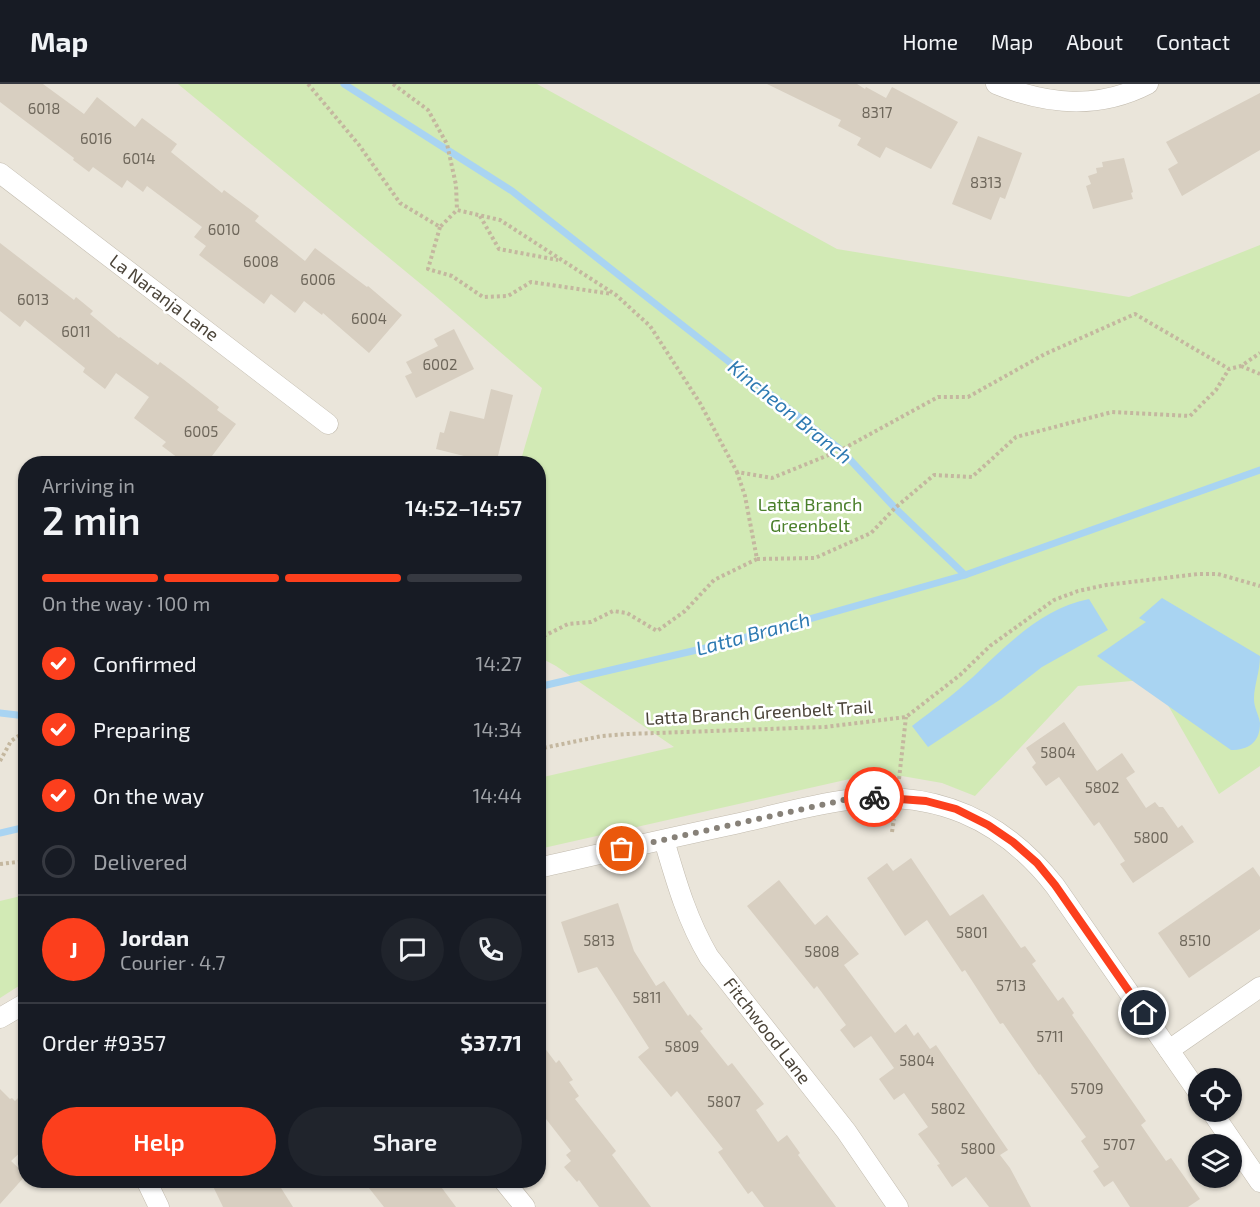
<!DOCTYPE html>
<meta charset="utf-8">
<style>
:root{--surface:#171b24;--page:#20242c;--text:#f1f3f6;--muted:#9ea1a6;--line:#363941;--accent:#fc3f1d}
body{margin:0;font-family:"Exo 2",sans-serif;background:var(--page);color:var(--text);height:100vh;display:flex;flex-direction:column;font-size:22px;white-space:nowrap}
*{box-sizing:border-box;margin:0}
p{font-size:20px;color:var(--muted)}
.icon{flex:none;width:33px;height:33px;fill:none;stroke:currentColor;stroke-width:2;stroke-linecap:round;stroke-linejoin:round}
.map{position:relative;flex:1;overflow:hidden}
.sheet{position:absolute;left:18px;top:372px;width:528px;height:732px;display:flex;flex-direction:column;background:var(--surface);border-radius:24px;box-shadow:0 2px 4px #0004}
.sheet>*{flex:none}
.tools{position:absolute;left:1188px;top:984px;display:grid;gap:12px}
.tools a{display:grid;place-items:center;width:54px;height:54px;border-radius:50%;background:var(--surface);box-shadow:0 2px 4px #0004;font-size:30px}
.pin{position:absolute;display:grid;place-items:center;width:51px;height:51px;color:#fff;margin:-26px;border:3px solid #fff;border-radius:50%;box-shadow:0 2px 6px #0007}
.courier{position:absolute;display:grid;place-items:center;width:60px;height:60px;margin:-30px;border:4px solid #fc3f1d;border-radius:50%;background:#fff;color:#222;box-shadow:0 2px 8px #0007}
.overview em{font-style:normal;font-weight:600}
.overview div{display:flex;flex-direction:column-reverse}
.overview{display:flex;align-items:center;justify-content:space-between;height:102px;padding:0 24px}
h1{font-size:39px;font-weight:600;line-height:45px}
.bar{display:grid;grid-template-columns:repeat(4,1fr);gap:9px 6px;align-content:center;height:72px;padding:0 24px}
.bar i{height:8px;border-radius:4px;background:var(--line)}
.bar .on{background:var(--accent)}
.bar p{grid-column:span 4}
.line{display:flex;align-items:center;gap:15px;padding:0 24px;border-top:2px solid var(--line)}
.line div{flex:1}
.round{display:grid;place-items:center;flex:none;width:63px;height:63px;border-radius:32px;background:var(--page)}
ol{padding:0 24px;list-style:none}
li{display:flex;align-items:center;gap:18px;height:66px}
li p{margin-inline-start:auto}
li .icon{padding:6px;border-radius:50%;background:var(--accent);color:#fff;stroke-width:4}
li:last-child{color:var(--muted)}
li i{width:33px;height:33px;border:3px solid var(--line);border-radius:50%}
.primary-button{display:flex;gap:12px;margin-top:auto;padding:12px 24px}
.primary-button a{flex:1;height:69px;border-radius:36px;background:var(--accent);color:#fff;font-size:24px;font-weight:600;line-height:69px;text-align:center}
.primary-button a+a{background:var(--page);color:var(--text)}
header{display:flex;align-items:center;gap:36px;box-sizing:border-box;height:84px;padding:0 30px;background:var(--surface);border-bottom:2px solid var(--line)}
header strong{font-size:28px}
nav{display:flex;gap:33px;margin-inline-start:auto;font-size:21px}
.map>svg:first-child{display:block}
.residential{fill:#eae5da;fill-rule:evenodd}
.green{fill:#d2eab5}
.water{fill:#a9d4f2}
.lines{fill:none;stroke-linecap:round;stroke-linejoin:round}
.stream{stroke:#a9d4f2;stroke-width:7}
.building{fill:#d8cfc1}
.minor-casing{stroke:#c2bbae;stroke-width:21}
.path{stroke:#c4b79f;stroke-width:4;stroke-dasharray:3 3;stroke-linecap:butt}
.minor{stroke:#fff;stroke-width:20}
.done{stroke:#878178;stroke-width:6;stroke-dasharray:0 10.8}
.route{stroke:#fc3f1d;stroke-width:8}
.labels{text-anchor:middle;stroke-width:5;stroke-linejoin:round;paint-order:stroke}
.number-label{font-size:15px;fill:#6e675b}
.street-label{font-size:18px;fill:#4b4439;stroke:#fff}
.park-label{font-size:18px;fill:#4a7f2a;stroke:#fff}
.water-label{font-size:20px;font-style:italic;fill:#2e7ab2;stroke:#fff}
</style>
<header>
<strong>Map</strong>
<nav><a>Home</a><a>Map</a><a>About</a><a>Contact</a></nav>
</header>
<div class="map">
<svg width="1260" height="1123" viewBox="0 0 1260 1123">
<rect width="100%" height="100%" fill="#f6f3ec"/>
<path class="residential" d="M0,0H1260V1123H0ZM26,380H538V1096H26ZM1198,994H1232V1028H1198ZM1198,1060H1232V1094H1198Z"/>
<g class="green">
<polygon points="178,0 537,0 837,165 1129,213 1260,161 1260,682 1219,710 1153,595 1078,602 975,712 942,699 902,692 854,694 539,765 539,694 674,663 556,582 539,573 538,380 520,379 542,304 433,210"/>
<polygon points="25,811 25,898 0,914 0,817"/>
</g>
<g class="water">
<path d="M1162,514L1260,572C1260,588 1254,601 1254,615C1254,624 1259,631 1260,639C1260,659 1248,666 1231,666L1097,572L1146,538L1139,534Z"/>
<path d="M1089,515L1108,546L1042,583L1001,615L928,663L912,642C933,626 953,611 973,593C1007,561 1042,524 1089,515Z"/>
</g>
<g class="lines">
<g class="stream">
<polyline points="344,0 512,107 841,366 895,424 965,491 1260,386"/>
<polyline points="538,603 714,562 965,491"/>
<polyline points="0,629 26,632"/>
<polyline points="0,749 26,743"/>
</g>
</g>
<g class="building">
<polygon points="0,0 43,0 84,30 97,13 135,43 142,34 177,60 171,68 222,109 224,106 259,132 255,137 305,177 315,164 367,203 368,202 402,231 369,269 323,229 322,231 304,217 295,229 271,210 264,220 199,171 206,162 194,153 202,143 147,102 143,108 127,96 122,104 93,83 89,88 73,76 74,74 0,18"/>
<polygon points="767,0 857,0 865,5 866,3 886,14 892,3 958,38 931,85 886,63 880,74 857,61 861,54 838,42 841,36"/>
<polygon points="1260,9 1260,66 1182,112 1168,85 1178,79 1166,58"/>
<polygon points="978,52 1022,69 1005,115 1000,113 991,136 952,120"/>
<polygon points="1124,74 1133,108 1131,109 1133,115 1093,125 1086,102 1091,100 1088,92 1097,89 1096,84 1103,83 1102,78"/>
<polygon points="0,159 74,216 76,213 93,227 90,230 119,254 120,253 158,281 160,278 183,295 219,323 217,326 236,340 206,380 186,380 162,362 166,358 134,334 149,313 116,289 105,305 83,288 85,284 25,236 20,243 0,227"/>
<polygon points="454,245 474,285 416,314 405,292 412,289 406,278 438,262 434,255"/>
<polygon points="491,305 513,311 496,380 436,365 440,348 444,349 450,327 484,335"/>
<polygon points="1064,638 1097,687 1122,669 1135,688 1126,694 1146,724 1155,718 1159,723 1163,723 1178,744 1182,741 1194,758 1133,799 1120,780 1125,777 1099,738 1094,742 1059,693 1046,702 1032,683 1036,679 1026,664"/>
<polygon points="911,774 950,832 983,810 1021,864 1025,862 1036,877 1032,880 1058,917 1063,913 1074,929 1072,931 1146,1037 1141,1041 1166,1077 1171,1074 1200,1115 1188,1123 1130,1123 1113,1097 1104,1103 1093,1087 1099,1083 1081,1057 1086,1053 1040,990 1039,991 1003,939 1000,940 965,886 962,888 927,836 905,852 867,794 887,779 893,787"/>
<polygon points="1253,783 1260,793 1260,845 1189,894 1158,849"/>
<polygon points="779,796 815,841 827,831 859,870 844,881 895,949 906,940 914,952 918,948 930,965 936,961 1008,1066 1000,1071 1010,1084 1031,1123 989,1123 966,1093 952,1103 937,1081 940,1080 918,1050 928,1043 904,1009 894,1016 879,995 894,984 871,952 854,964 840,946 846,941 817,902 814,905 747,822"/>
<polygon points="618,819 634,867 656,902 664,897 688,932 690,930 703,945 700,947 728,982 732,979 764,1020 756,1026 778,1058 787,1051 800,1069 798,1071 836,1123 764,1123 752,1107 748,1110 718,1068 723,1065 677,1007 671,1013 638,973 649,964 597,883 578,889 561,838"/>
<polygon points="538,955 556,979 559,976 573,996 569,998 579,1012 575,1015 616,1067 612,1071 651,1123 599,1123 579,1096 577,1098 564,1083 571,1077 566,1071 571,1067 546,1035 538,1040"/>
<polygon points="0,1005 10,1015 12,1014 15,1017 26,1006 26,1063 11,1077 26,1091 0,1120"/>
<polygon points="210,1096 276,1096 293,1123 223,1123"/>
<polygon points="379,1096 436,1096 456,1123 384,1123 369,1104"/>
</g>
<g class="lines">
<g class="minor-casing">
<g id="minor">
<path d="M996,0C1047,21 1098,26 1148,0"/>
<polyline points="0,89 328,340"/>
<path d="M664,756C676,797 687,836 709,873L846,1047L898,1123"/>
<path d="M538,784C604,769 669,754 735,740C772,732 809,721 847,716C933,705 1001,733 1055,802L1198,1008"/>
<polyline points="0,934 26,919"/>
<polyline points="1169,966 1260,903"/>
<polyline points="1212,1028 1260,1098"/>
<polyline points="146,1096 159,1123"/>
<polyline points="503,1096 525,1123"/>
</g>
</g>
<g class="path">
<polyline points="308,0 359,61 400,119 440,143 457,126 500,136 616,211 650,242 700,319 737,388 772,394 841,366 938,313 968,313 1045,270 1135,230 1229,285 1241,282 1260,269"/>
<polyline points="393,0 428,26 447,60 456,101 457,126"/>
<polyline points="480,132 499,165 558,176"/>
<polyline points="440,143 428,185 452,192 483,213 508,212 531,198 612,210"/>
<polyline points="1241,282 1260,290"/>
<polyline points="757,475 815,474 871,449 895,424 934,391 972,393 1016,353 1112,328 1190,332 1216,306 1229,285"/>
<polyline points="538,555 568,540 591,538 613,527 627,529 657,547 685,527 714,496 757,475 745,412 737,388"/>
<polyline points="538,665 602,652 628,650 825,643 906,633 960,591 990,562 1054,516 1078,507 1106,501 1198,490 1218,490 1260,502"/>
<polyline points="0,677 11,657 26,647"/>
<polyline points="899,695 906,633"/>
<polyline points="892,748 894,735"/>
<polyline points="0,780 26,777"/>
</g>
<use href="#minor" class="minor"/>
</g>
<g class="lines">
<polyline class="done" points="622,765 844,716 874,713"/>
<polyline class="route" points="874,713 926,717 956,725 988,741 1013,758 1037,779 1055,801 1144,929"/>
</g>
<g class="labels">
<g class="number-label">
<text x="44" y="30">6018</text>
<text x="877" y="34">8317</text>
<text x="96" y="60">6016</text>
<text x="139" y="80">6014</text>
<text x="986" y="104">8313</text>
<text x="224" y="151">6010</text>
<text x="261" y="183">6008</text>
<text x="318" y="201">6006</text>
<text x="33" y="221">6013</text>
<text x="369" y="240">6004</text>
<text x="76" y="253">6011</text>
<text x="440" y="286">6002</text>
<text x="201" y="353">6005</text>
<text x="1058" y="674">5804</text>
<text x="1102" y="709">5802</text>
<text x="1151" y="759">5800</text>
<text x="972" y="854">5801</text>
<text x="599" y="862">5813</text>
<text x="1195" y="862">8510</text>
<text x="822" y="873">5808</text>
<text x="1011" y="907">5713</text>
<text x="647" y="919">5811</text>
<text x="1050" y="958">5711</text>
<text x="682" y="968">5809</text>
<text x="917" y="982">5804</text>
<text x="1087" y="1010">5709</text>
<text x="724" y="1023">5807</text>
<text x="948" y="1030">5802</text>
<text x="1119" y="1066">5707</text>
<text x="978" y="1070">5800</text>
</g>
<g class="street-label">
<text transform="translate(164 214) rotate(37)" y="6">La Naranja Lane</text>
<text transform="translate(759 629) rotate(-3)" y="6">Latta Branch Greenbelt Trail</text>
<text transform="translate(767 947) rotate(52)" y="6">Fitchwood Lane</text>
</g>
<g class="park-label">
<text x="810" y="427">Latta Branch<tspan x="810" dy="21">Greenbelt</tspan></text>
</g>
<g class="water-label">
<text transform="translate(790 328) rotate(39)" y="7">Kincheon Branch</text>
<text transform="translate(753 550) rotate(-15)" y="7">Latta Branch</text>
</g>
</g>
</svg>
<div class="tools">
<a><svg class="icon" aria-label="locate" viewBox="0 0 24 24"><circle cx="12" cy="12" r="6"/><path d="M12 2v4M12 18v4M2 12h4M18 12h4"/></svg></a>
<a><svg class="icon" aria-label="layers" viewBox="0 0 24 24"><path d="M12 4l9 5-9 5-9-5zM3 14l9 5 9-5"/></svg></a>
</div>
<div class="pin" style="left:622px;top:765px;background:#ea580c"><svg class="icon" aria-label="bag" viewBox="0 0 24 24"><path d="M5 8h14l-1 12H6zM9 8a3 3 0 0 1 6 0"/></svg></div>
<div class="pin" style="left:1144px;top:929px;background:#1f2937"><svg class="icon" aria-label="home" viewBox="0 0 24 24"><path d="M3 11l9-7 9 7M6 9v11h12V9"/></svg></div>
<div class="courier" style="left:874px;top:713px"><svg class="icon" aria-label="bike" viewBox="0 0 24 24"><circle cx="6" cy="16" r="4"/><circle cx="18" cy="16" r="4"/><path d="M6 16l4-8h5l3 8M10 8l3 8H6M13 5h3"/></svg></div>
<section class="sheet">
<div class="overview"><div><h1>2 min</h1><p>Arriving in</p></div><em>14:52–14:57</em></div>
<div class="bar"><i class="on"></i><i class="on"></i><i class="on"></i><i></i><p>On the way · 100 m</p></div>
<ol>
<li><svg class="icon" aria-label="check" viewBox="0 0 24 24"><path d="M5 12l5 5 9-10"/></svg>Confirmed<p>14:27</p></li>
<li><svg class="icon" aria-label="check" viewBox="0 0 24 24"><path d="M5 12l5 5 9-10"/></svg>Preparing<p>14:34</p></li>
<li><svg class="icon" aria-label="check" viewBox="0 0 24 24"><path d="M5 12l5 5 9-10"/></svg>On the way<p>14:44</p></li>
<li><i></i>Delivered</li>
</ol>
<div class="line" style="height:108px"><b class="round" style="background:var(--accent);color:#fff">J</b><div><b>Jordan</b><p>Courier · 4.7</p></div><a class="round"><svg class="icon" aria-label="chat" viewBox="0 0 24 24"><path d="M4 5h16v11H9l-5 4z"/></svg></a><a class="round"><svg class="icon" aria-label="phone" viewBox="0 0 24 24"><path d="M5 4h4l2 5-3 2q2 4 5 5l2-3 5 2v4C11 20 4 13 5 4z"/></svg></a></div>
<div class="line" style="height:78px"><div>Order #9357</div><b>$37.71</b></div>
<div class="primary-button"><a>Help</a><a>Share</a></div>
</section>
</div>
